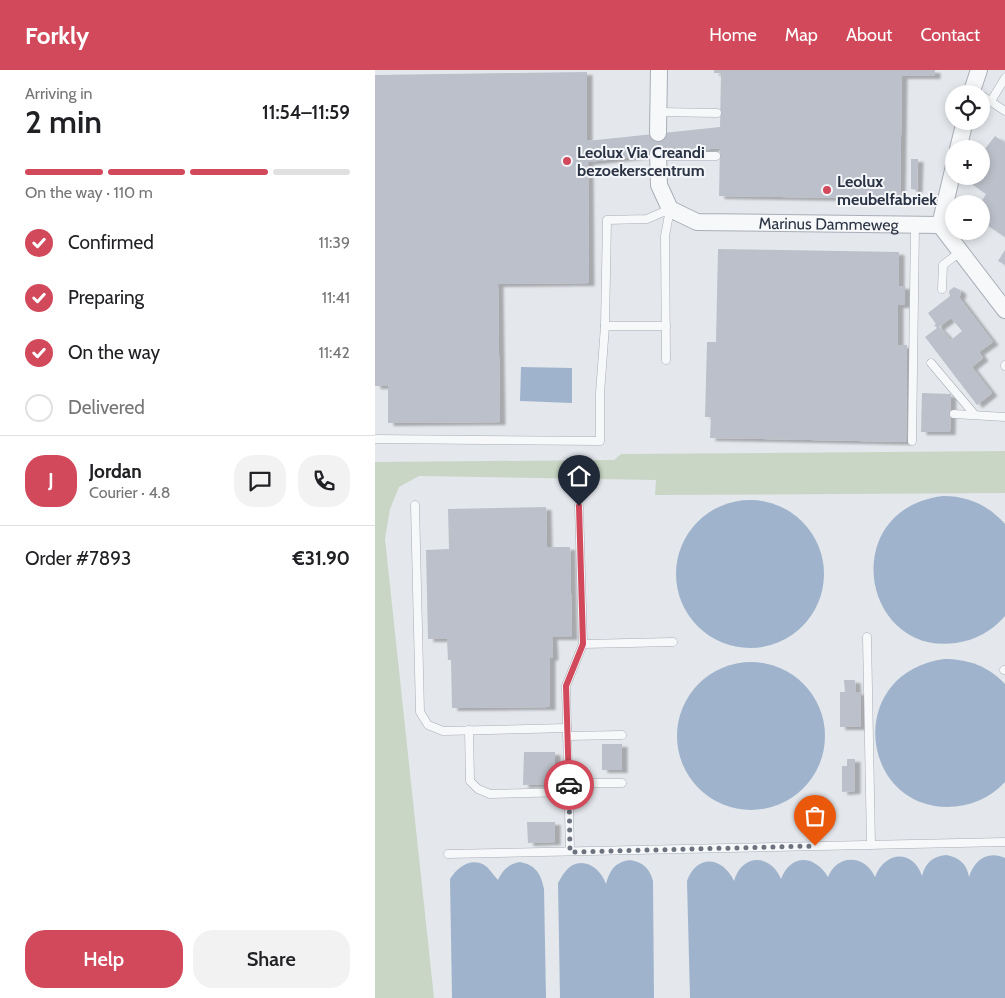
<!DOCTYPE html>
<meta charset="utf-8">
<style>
:root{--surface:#fff;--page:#f2f2f2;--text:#202124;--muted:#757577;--line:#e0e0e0;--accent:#d1495b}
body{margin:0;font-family:Cabin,sans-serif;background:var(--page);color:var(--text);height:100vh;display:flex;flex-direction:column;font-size:19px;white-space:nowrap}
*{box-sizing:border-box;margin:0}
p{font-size:16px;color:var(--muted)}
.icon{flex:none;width:28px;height:28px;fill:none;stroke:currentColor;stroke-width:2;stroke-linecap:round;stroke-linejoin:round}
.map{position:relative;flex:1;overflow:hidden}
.panel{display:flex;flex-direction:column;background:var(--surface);width:375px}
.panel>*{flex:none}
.controls{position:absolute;left:570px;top:15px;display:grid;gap:10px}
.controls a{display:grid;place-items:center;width:45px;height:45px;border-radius:50%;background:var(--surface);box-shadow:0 2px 8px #0003;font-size:25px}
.pin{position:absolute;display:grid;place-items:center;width:42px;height:42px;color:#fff;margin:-51px -21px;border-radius:50% 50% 50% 0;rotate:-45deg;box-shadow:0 0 5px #0007}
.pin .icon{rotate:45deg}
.courier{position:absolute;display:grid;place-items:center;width:50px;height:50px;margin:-25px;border:4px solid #d1495b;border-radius:50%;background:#fff;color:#222;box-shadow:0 1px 6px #0007}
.head em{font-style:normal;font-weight:600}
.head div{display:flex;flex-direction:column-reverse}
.head{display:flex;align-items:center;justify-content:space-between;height:85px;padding:0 25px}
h1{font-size:32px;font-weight:600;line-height:38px}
.bar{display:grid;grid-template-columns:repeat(4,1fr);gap:8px 5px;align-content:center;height:60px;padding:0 25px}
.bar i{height:6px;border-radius:4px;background:var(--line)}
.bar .on{background:var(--accent)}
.bar p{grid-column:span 4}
.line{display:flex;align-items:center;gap:12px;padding:0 25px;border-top:1px solid var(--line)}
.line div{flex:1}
.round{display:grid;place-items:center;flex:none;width:52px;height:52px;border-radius:20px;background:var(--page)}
ol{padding:0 25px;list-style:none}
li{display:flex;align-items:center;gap:15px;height:55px}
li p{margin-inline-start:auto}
li .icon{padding:5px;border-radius:50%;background:var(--accent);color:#fff;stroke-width:4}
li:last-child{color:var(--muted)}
li i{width:28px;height:28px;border:2px solid var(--line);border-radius:50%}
.primary-button{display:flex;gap:10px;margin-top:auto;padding:10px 25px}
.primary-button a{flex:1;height:58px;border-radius:20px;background:var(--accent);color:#fff;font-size:20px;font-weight:600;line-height:58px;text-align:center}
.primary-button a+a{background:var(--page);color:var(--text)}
header{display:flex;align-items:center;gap:30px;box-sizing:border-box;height:70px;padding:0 25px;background:var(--accent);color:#fff}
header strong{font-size:24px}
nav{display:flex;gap:28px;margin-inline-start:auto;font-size:18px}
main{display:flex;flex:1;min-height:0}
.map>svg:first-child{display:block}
.green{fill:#c9d6c5}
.water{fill:#9fb4cc}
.building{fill:#bbc0ca;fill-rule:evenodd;filter:url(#shadow)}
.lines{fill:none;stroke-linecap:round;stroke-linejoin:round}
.lane-casing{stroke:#a9aeb7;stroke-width:9}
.street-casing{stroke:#a9aeb7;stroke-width:18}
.lane{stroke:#f7f8fa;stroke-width:8}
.street{stroke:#f7f8fa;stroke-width:16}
.done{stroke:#6c737f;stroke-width:5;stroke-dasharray:0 9}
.route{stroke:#d1495b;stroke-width:6}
.poi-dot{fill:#d1495b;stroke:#f4f6f9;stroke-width:2}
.labels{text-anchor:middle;stroke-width:4;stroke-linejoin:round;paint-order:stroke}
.poi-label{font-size:16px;font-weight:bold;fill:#2b3445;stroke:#f4f6f9;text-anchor:start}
.street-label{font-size:16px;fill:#2b3445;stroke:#f4f6f9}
</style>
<header>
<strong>Forkly</strong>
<nav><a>Home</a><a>Map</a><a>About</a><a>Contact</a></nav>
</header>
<main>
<section class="panel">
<div class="head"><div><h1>2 min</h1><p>Arriving in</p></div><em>11:54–11:59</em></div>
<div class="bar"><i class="on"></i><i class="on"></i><i class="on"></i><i></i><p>On the way · 110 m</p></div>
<ol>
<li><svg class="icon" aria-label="check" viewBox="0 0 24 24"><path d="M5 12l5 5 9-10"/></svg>Confirmed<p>11:39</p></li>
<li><svg class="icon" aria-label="check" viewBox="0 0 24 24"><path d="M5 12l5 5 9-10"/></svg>Preparing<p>11:41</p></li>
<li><svg class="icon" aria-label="check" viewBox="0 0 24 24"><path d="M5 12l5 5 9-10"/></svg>On the way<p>11:42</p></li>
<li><i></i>Delivered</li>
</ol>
<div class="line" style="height:90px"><b class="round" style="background:var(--accent);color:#fff">J</b><div><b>Jordan</b><p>Courier · 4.8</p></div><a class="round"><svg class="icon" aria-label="chat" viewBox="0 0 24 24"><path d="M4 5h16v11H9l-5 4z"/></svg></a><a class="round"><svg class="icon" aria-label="phone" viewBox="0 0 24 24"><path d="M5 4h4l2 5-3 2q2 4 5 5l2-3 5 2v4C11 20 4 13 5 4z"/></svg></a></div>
<div class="line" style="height:65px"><div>Order #7893</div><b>€31.90</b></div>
<div class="primary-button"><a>Help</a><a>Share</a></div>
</section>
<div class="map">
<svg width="630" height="928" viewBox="0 0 630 928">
<defs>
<filter id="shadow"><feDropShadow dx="5.5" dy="3" stdDeviation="1" flood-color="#0004"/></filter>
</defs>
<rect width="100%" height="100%" fill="#e4e7ec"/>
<polygon class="green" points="630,381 630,423 280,425 281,410 44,406 24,417 15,439 10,469 59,928 0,928 0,392 239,390 246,384"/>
<g class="water">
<polygon points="146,297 197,298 197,333 145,331"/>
<path d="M568,426C593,426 613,435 630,454V546C617,561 601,570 581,573C486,586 462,439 568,426Z"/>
<circle cx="375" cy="504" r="74"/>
<path d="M569,589C593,589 613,596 630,614V712C615,728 595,737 572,737C484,736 470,603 569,589Z"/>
<circle cx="376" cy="666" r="74"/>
<path d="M571,785C584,787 592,794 594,807C599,790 613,780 630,788V928H315L312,811C322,783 348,787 359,811C367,783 396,784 406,809C416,783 440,785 453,807C462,784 490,784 500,807C510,781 538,779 547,806C550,793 558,786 571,785Z"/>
<path d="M255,790C268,792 275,799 278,811L279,928H185L183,813C185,810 187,805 190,802C204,784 225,796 231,814C235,800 240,792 255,790Z"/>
<path d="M145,792C161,795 166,804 169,819L171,928H77L75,809C83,796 98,786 112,797C116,801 119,806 123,810C128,799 134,794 145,792Z"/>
</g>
<g class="building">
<polygon points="339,0 560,0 560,6 527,6 525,129 344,126 345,78 213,92 214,213 123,214 125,352 13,353 13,316 0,316 0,5 212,2 212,71 345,57 346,3 339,3"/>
<polygon points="620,66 630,73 630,167 606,151 605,134 611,124 598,115 603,106 606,106 608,90 606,84"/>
<polygon points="536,89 543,89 542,120 536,119"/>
<polygon points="343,179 524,182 524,216 530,216 530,235 523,235 523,275 532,275 531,372 335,368 336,347 330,347 332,272 341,272"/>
<polygon points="630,180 630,195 623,191"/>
<path d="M579,217L585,220L586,224L584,227L618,272L604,282L608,288L597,297L617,323L602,335L550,267L562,258L559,255L561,254L553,243L575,226L574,221ZM576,248L587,261L576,270L564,257Z"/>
<polygon points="547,323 576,324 575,362 546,362"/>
<polygon points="171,437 172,477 195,477 197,567 177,567 178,587 175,588 175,637 77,638 76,590 73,590 72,569 53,569 51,480 74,479 73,439"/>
<polygon points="469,610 480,610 481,622 486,622 486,657 465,657 465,622 470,622"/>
<rect x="227" y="674" width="20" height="26"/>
<polygon points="149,682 180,682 180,714 148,715"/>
<polygon points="472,689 480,689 480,721 467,722 467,696 472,696"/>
<polygon points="152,752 180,752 180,772 153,773"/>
</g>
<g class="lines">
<g class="lane-casing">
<g id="lane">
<polyline points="606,25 630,41"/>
<polyline points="616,31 630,8"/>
<polyline points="284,42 342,43"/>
<polyline points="283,86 341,86"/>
<polyline points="567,219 568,195 585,182"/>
<polyline points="230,256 291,256"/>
<polyline points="556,293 600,345"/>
<polyline points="630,295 630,296"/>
<polyline points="579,344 630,347"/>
<polyline points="0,369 225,371 225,323 230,256 232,150 272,149 295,139 290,166 291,290"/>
<polyline points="537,371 540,155"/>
<polyline points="40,435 45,642 53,655 68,661 192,658"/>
<polyline points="204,436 208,574"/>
<polyline points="492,567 496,775"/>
<polyline points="629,600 630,600"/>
<polyline points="94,660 95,711 103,719 115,724 194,722"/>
<polyline points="192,666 247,665"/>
<polyline points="194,713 247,713"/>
<polyline points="195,781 191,616 208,574 298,572"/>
<polyline points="73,784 630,772"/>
</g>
</g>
<g class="street-casing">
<g id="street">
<polyline points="596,24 604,0"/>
<polyline points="283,63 284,0"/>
<polyline points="583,79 590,51"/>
<path id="s1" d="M283,84L284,115L295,139L322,152L565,155"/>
<polyline points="565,155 630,240"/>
<polyline points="565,155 579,96"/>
</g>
</g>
<use href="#lane" class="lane"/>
<use href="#street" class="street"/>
</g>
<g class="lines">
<polyline class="done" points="194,715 195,782 440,776"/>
<polyline class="route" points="194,715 191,616 208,574 204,436"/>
</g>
<g class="poi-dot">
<circle cx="192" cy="91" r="5"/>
<circle cx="452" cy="120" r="5"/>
</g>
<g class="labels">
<g class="poi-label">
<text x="202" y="88">Leolux Via Creandi<tspan x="202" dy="18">bezoekerscentrum</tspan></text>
<text x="462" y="117">Leolux<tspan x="462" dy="18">meubelfabriek</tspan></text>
</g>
<g class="street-label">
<text dy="6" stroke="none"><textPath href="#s1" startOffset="219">Marinus Dammeweg</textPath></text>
</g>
</g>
</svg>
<div class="controls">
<a><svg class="icon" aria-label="locate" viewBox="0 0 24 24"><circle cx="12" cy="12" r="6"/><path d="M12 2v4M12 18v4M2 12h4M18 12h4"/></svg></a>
<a>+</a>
<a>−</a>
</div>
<div class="pin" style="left:440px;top:776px;background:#ea580c"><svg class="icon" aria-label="bag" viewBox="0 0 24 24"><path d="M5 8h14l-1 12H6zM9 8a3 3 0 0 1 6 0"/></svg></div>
<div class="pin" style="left:204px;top:436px;background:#1f2937"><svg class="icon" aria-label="home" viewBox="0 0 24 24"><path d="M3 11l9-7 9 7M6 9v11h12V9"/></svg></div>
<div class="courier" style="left:194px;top:715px"><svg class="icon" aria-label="car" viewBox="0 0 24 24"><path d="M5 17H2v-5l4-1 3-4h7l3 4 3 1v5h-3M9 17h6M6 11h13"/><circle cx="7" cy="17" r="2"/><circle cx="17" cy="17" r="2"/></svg></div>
</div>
</main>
